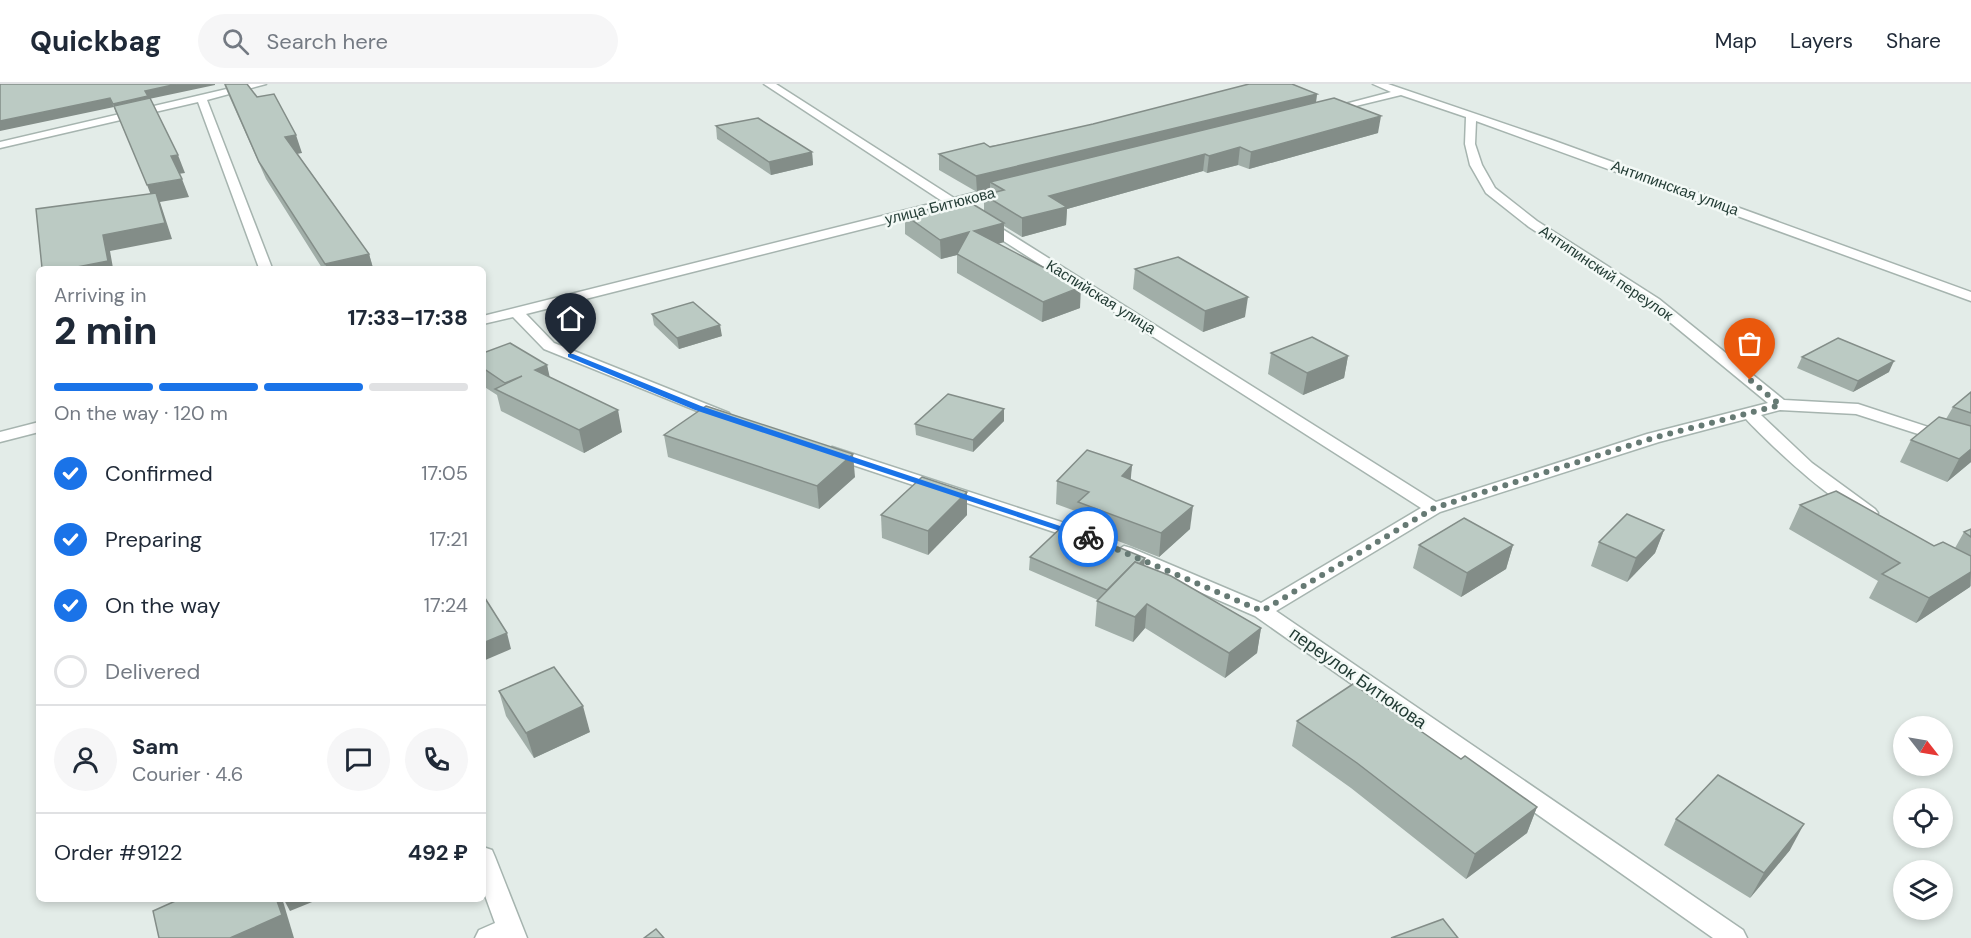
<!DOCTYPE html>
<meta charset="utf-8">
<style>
:root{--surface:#fff;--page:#f6f6f7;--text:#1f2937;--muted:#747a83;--line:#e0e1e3;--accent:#1a73e8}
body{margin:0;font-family:"DM Sans",sans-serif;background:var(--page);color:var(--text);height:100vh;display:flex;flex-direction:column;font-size:22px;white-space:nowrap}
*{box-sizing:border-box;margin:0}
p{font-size:20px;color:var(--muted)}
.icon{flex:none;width:33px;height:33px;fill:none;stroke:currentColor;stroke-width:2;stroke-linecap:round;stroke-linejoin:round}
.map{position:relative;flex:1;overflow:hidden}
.drawer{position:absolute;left:36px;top:182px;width:450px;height:636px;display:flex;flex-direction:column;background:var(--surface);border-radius:9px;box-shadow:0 3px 9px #0003}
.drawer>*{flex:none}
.needle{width:39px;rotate:121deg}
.tools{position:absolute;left:1893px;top:632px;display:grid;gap:12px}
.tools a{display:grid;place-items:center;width:60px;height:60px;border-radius:50%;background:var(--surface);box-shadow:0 3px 9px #0003;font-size:30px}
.pin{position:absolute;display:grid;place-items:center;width:51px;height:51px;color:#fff;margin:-62px -26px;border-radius:50% 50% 50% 0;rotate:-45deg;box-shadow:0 0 6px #0007}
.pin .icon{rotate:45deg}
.courier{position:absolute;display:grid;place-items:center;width:60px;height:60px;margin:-30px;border:4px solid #1a73e8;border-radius:50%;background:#fff;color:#222;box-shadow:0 2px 8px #0007}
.head em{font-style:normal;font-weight:800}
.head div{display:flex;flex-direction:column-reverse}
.head{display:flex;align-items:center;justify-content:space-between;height:102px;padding:0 18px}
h1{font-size:39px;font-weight:800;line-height:45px}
.bar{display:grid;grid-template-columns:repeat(4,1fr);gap:9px 6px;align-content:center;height:72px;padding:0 18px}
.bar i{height:8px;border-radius:4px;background:var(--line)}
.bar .selected{background:var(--accent)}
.bar p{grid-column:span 4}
.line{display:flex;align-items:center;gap:15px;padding:0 18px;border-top:2px solid var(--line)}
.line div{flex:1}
.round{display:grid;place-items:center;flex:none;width:63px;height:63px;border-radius:32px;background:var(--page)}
ol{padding:0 18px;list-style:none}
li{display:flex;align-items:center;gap:18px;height:66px}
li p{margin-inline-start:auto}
li .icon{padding:6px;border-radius:50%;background:var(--accent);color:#fff;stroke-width:4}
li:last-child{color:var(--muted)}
li i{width:33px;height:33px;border:3px solid var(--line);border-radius:50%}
header{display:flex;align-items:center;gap:36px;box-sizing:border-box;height:84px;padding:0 30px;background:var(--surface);border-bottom:2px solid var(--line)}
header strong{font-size:28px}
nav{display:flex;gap:33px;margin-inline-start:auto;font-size:21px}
.search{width:420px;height:54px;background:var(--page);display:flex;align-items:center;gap:15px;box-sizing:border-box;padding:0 21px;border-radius:33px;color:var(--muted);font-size:22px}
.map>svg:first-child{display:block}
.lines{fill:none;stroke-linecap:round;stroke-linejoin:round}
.street-casing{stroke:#a6b4af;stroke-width:3}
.street{fill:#fff;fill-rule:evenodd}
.wall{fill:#a1aea8}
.shaded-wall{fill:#838d88}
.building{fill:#bbcac3;stroke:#838d88;stroke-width:1.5}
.route{fill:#1a73e8}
.done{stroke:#667a74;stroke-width:6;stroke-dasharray:0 10.8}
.labels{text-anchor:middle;stroke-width:5;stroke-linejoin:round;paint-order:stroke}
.far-street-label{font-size:15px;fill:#233c35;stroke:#f3f9f6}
.street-label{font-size:18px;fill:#233c35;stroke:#f3f9f6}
</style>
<header>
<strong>Quickbag</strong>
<div class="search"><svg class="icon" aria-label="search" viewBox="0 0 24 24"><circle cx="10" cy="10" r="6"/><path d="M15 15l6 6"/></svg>Search here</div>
<nav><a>Map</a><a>Layers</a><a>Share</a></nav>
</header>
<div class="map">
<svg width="1971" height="854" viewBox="0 0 1971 854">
<rect width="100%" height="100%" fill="#e3ece8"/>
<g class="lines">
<g class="street-casing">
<g id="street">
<polygon points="248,0 266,0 207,16 272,184 259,184 198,18 0,64 0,58"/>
<polygon points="764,0 776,0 954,114 1014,99 1020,103 962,120 965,123 963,126 950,123 526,230 554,259 729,329 731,332 729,335 717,335 544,265 513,233 483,240 483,232 942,117"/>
<path d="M1373,0H1388L1552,56L1971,208V217L1476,37L1475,60L1482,81L1495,104L1537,137L1659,215L1784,316L1858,320L1971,357V367L1856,330L1780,326L1761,331L1812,379L1875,425L1878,429L1875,433C1852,439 1764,355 1746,335L1659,358L1440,428L1276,527L1743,846L1747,854H1713L1255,532L1117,472L1115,468L1124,462L1131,464L1261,519L1421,424L980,142V136H988L1436,418L1647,350L1768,319L1649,221L1529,143L1486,109L1470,81L1465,60L1466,33L1401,11L1327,29L1322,26L1391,8Z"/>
<polygon points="39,338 39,348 0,358 0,348"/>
<polygon points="832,363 1089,447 1091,451 1089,455 1075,455 826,372 824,368"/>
<polygon points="483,763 492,766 495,773 527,854 475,854 479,846 495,839 483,806"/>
</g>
</g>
<use href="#street" class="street"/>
</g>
<g class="wall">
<polygon points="224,0 257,13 302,69 297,69 369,170 373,184 322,184 266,95 229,12"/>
<polygon points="1317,10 1316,19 1378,49 1249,85 1238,81 1207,89 1203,87 1067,125 1066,141 1022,153 1004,142 1004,158 998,160 1080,224 1042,238 957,189 957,171 941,175 905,150 905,131 984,127 984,111 990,110 990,105 977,108 939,86 939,70"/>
<polygon points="716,42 812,68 813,81 771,91 717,55"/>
<polygon points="1135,185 1245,233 1203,248 1133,205"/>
<polygon points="652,230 722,252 679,265 654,241"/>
<polygon points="483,269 547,281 549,293 622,348 584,369 501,327 497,311 483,302"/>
<polygon points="1271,269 1348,272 1344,294 1303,311 1268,290"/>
<polygon points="1802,273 1889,288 1853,308 1797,284"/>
<polygon points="1971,308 1971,378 1947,398 1900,378 1911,356 1946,335 1953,323"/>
<polygon points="1004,325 1004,337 973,368 916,351 915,340"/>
<polygon points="664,351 855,393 819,425 668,373"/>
<polygon points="1132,381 1130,395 1190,445 1159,473 1077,441 1078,428 1056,420 1057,397"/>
<polygon points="967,408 967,431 928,471 882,454 881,431"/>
<polygon points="1800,421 1934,462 1955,464 1964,448 1971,445 1971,502 1916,539 1869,514 1878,497 1789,445"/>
<polygon points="1664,446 1655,469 1627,498 1591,482 1599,458"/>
<polygon points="1419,461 1513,461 1506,485 1461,513 1413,484"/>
<polygon points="1030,473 1145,482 1261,544 1257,569 1225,594 1145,544 1133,558 1095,542 1097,517 1098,516 1029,486"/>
<polygon points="499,607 590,648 534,674 506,632"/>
<polygon points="1297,637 1461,675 1537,723 1527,749 1466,795 1351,704 1292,662"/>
<polygon points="1676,735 1790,766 1750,814 1664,761"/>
</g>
<g class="shaded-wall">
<polygon points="177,0 215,0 215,1 149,15 116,29 113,20 145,7"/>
<polygon points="1317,10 1315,24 990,98 990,105 977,108 976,92"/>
<polygon points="110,14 114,23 0,47 0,37"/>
<polygon points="1381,32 1378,49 1249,85 1251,68"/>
<polygon points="296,51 302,69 291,71 285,53"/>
<polygon points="1240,63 1238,81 1207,89 1209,72"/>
<polygon points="812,68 813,81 771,91 769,78"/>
<polygon points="1205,70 1203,87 1067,125 1066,141 1022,153 1022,134 1049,112"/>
<polygon points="178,71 185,89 178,90 171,72"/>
<polygon points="182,95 189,113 160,118 172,155 110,167 113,184 72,184 103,151 154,119 147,101"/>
<polygon points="1004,139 1004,158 974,166 974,147"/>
<polygon points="969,148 957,171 941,175 940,156"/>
<polygon points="369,170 373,184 327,184 325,180"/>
<polygon points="1081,203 1080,224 1042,238 1043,218"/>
<polygon points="1248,213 1245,233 1203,248 1205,227"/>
<polygon points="720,241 722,252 679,265 677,254"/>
<polygon points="1348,272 1344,294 1303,311 1307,289"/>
<polygon points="1894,277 1889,288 1853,308 1858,297"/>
<polygon points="547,281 552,303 535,286"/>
<polygon points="1004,325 1004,337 973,368 973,356"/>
<polygon points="618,326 622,348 584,369 579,346"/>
<polygon points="1971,365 1971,378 1947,398 1959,375"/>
<polygon points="853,370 855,393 819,425 817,402"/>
<polygon points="1132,381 1130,404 1122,392"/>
<polygon points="967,408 967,431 928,471 928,447"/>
<polygon points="1193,422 1190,445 1159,473 1161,449"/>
<polygon points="1664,446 1655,469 1627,498 1636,474"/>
<polygon points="1513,461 1506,485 1461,513 1467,489"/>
<polygon points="1145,474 1144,486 1108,507"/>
<polygon points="1971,488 1970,503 1916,539 1929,514"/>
<polygon points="1147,520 1145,544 1133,558 1135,533"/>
<polygon points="1261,544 1257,569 1225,594 1229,569"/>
<polygon points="507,549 511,565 483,577 483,559"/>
<polygon points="583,622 590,648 534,674 526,649"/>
<polygon points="1537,723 1527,749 1466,795 1475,770"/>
<polygon points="1804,740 1790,766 1750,814 1764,789"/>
<polygon points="276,814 282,814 294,854 230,854"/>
<polygon points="283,814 322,814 290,827"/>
</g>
<g class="building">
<polygon points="0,0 177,0 145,7 148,12 113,20 110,14 0,37"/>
<polygon points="225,0 247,0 257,13 274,10 296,51 285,53 369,170 325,180 259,78"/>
<polygon points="1249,0 1292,0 1317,10 976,92 939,70 984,59 990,63 1093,40"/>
<polygon points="150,14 178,71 171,72 182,95 147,101 114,22"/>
<polygon points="1334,14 1381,32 1251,68 1240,63 1209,72 1205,70 1049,112 1067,123 1022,134 984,111 1004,106 990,98"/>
<polygon points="758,34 812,68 769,78 716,42"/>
<polygon points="156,109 165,139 103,151 108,177 72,184 42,184 36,125"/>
<polygon points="966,116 1004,139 974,147 1081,203 1043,218 957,170 969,148 940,156 905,131"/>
<polygon points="1178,173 1248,213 1205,227 1135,185"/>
<polygon points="693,218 720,241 677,254 652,230"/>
<polygon points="1312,253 1348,272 1307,289 1271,269"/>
<polygon points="1838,254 1894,277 1858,297 1802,273"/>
<polygon points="510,259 547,281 535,286 618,326 579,346 495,305 522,292 505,299 483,284 483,269"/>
<polygon points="1971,308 1971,329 1953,323"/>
<polygon points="948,310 1004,325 973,356 915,340"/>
<polygon points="706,322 853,370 817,402 664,351"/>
<polygon points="1939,333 1971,342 1971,365 1959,375 1911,356"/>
<polygon points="1087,366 1132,381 1122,392 1193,422 1161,449 1078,418 1089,408 1057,397"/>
<polygon points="922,393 967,408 928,447 881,431"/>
<polygon points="1836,407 1934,462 1943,458 1971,472 1971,488 1929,514 1882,490 1900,479 1800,421"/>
<polygon points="1627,430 1664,446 1636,474 1599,458"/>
<polygon points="1464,434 1513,461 1467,489 1419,461"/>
<polygon points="1064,441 1145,474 1139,480 1135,478 1107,506 1030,473"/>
<polygon points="1971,445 1971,453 1964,448"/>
<polygon points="1135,478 1171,492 1261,544 1229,569 1147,520 1135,533 1097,517"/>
<polygon points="483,511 507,549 483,559"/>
<polygon points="554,583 583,622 526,649 499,607"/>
<polygon points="1353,600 1461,675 1465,672 1537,723 1475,770 1357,679 1297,637"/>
<polygon points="1718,691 1804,740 1764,789 1676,735"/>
<polygon points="182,814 276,814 282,831 230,854 159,854 153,827"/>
<polygon points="1443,835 1458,854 1391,854"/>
<polygon points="656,845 664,854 644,854"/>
</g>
<polygon class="route" points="568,270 573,270 701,322 1093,453 1084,455 695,326 568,273"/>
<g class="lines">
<polyline class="done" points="1088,453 1262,527 1434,424 1653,354 1780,321 1750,296"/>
</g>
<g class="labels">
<g class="far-street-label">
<text transform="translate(1675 104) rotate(20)" y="5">Антипинская улица</text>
<text transform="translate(940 122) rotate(-14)" y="5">улица Битюкова</text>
<text transform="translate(1606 189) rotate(34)" y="5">Антипинский переулок</text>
<text transform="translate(1101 213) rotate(32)" y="5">Каспийская улица</text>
</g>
<g class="street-label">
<text transform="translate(1358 594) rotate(35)" y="6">переулок Битюкова</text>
</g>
</g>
</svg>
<div class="tools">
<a><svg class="needle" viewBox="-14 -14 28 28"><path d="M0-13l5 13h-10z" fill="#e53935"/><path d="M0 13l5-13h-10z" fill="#747a83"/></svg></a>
<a><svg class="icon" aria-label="locate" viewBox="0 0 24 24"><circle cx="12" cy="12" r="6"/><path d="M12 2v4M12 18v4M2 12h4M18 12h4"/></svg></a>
<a><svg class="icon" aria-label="layers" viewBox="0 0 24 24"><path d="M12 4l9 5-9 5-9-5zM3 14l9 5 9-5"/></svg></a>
</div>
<div class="pin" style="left:1750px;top:296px;background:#ea580c"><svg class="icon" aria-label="bag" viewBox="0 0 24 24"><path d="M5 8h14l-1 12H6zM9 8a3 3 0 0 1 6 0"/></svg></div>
<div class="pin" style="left:571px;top:271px;background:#1f2937"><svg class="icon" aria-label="home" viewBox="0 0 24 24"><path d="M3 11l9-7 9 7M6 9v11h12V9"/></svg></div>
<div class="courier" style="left:1088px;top:453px"><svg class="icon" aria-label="bike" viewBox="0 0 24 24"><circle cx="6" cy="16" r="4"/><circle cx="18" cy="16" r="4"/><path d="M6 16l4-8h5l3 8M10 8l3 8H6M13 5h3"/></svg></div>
<section class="drawer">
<div class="head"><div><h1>2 min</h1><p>Arriving in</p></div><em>17:33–17:38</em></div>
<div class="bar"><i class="selected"></i><i class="selected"></i><i class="selected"></i><i></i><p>On the way · 120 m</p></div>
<ol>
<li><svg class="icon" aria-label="check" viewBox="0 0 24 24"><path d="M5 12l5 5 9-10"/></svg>Confirmed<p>17:05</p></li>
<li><svg class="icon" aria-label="check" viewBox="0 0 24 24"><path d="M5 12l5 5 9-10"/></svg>Preparing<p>17:21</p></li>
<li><svg class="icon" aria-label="check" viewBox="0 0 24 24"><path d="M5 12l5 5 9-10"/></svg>On the way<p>17:24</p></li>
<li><i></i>Delivered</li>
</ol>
<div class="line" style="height:108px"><a class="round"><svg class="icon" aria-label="person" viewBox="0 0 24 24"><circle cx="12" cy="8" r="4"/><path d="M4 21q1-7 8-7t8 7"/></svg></a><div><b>Sam</b><p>Courier · 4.6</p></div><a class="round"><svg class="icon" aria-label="chat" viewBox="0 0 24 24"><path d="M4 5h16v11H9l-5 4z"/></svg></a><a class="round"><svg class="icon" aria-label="phone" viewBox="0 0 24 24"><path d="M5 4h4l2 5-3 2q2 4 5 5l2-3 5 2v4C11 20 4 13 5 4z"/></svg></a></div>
<div class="line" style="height:78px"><div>Order #9122</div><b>492 ₽</b></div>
</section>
</div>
